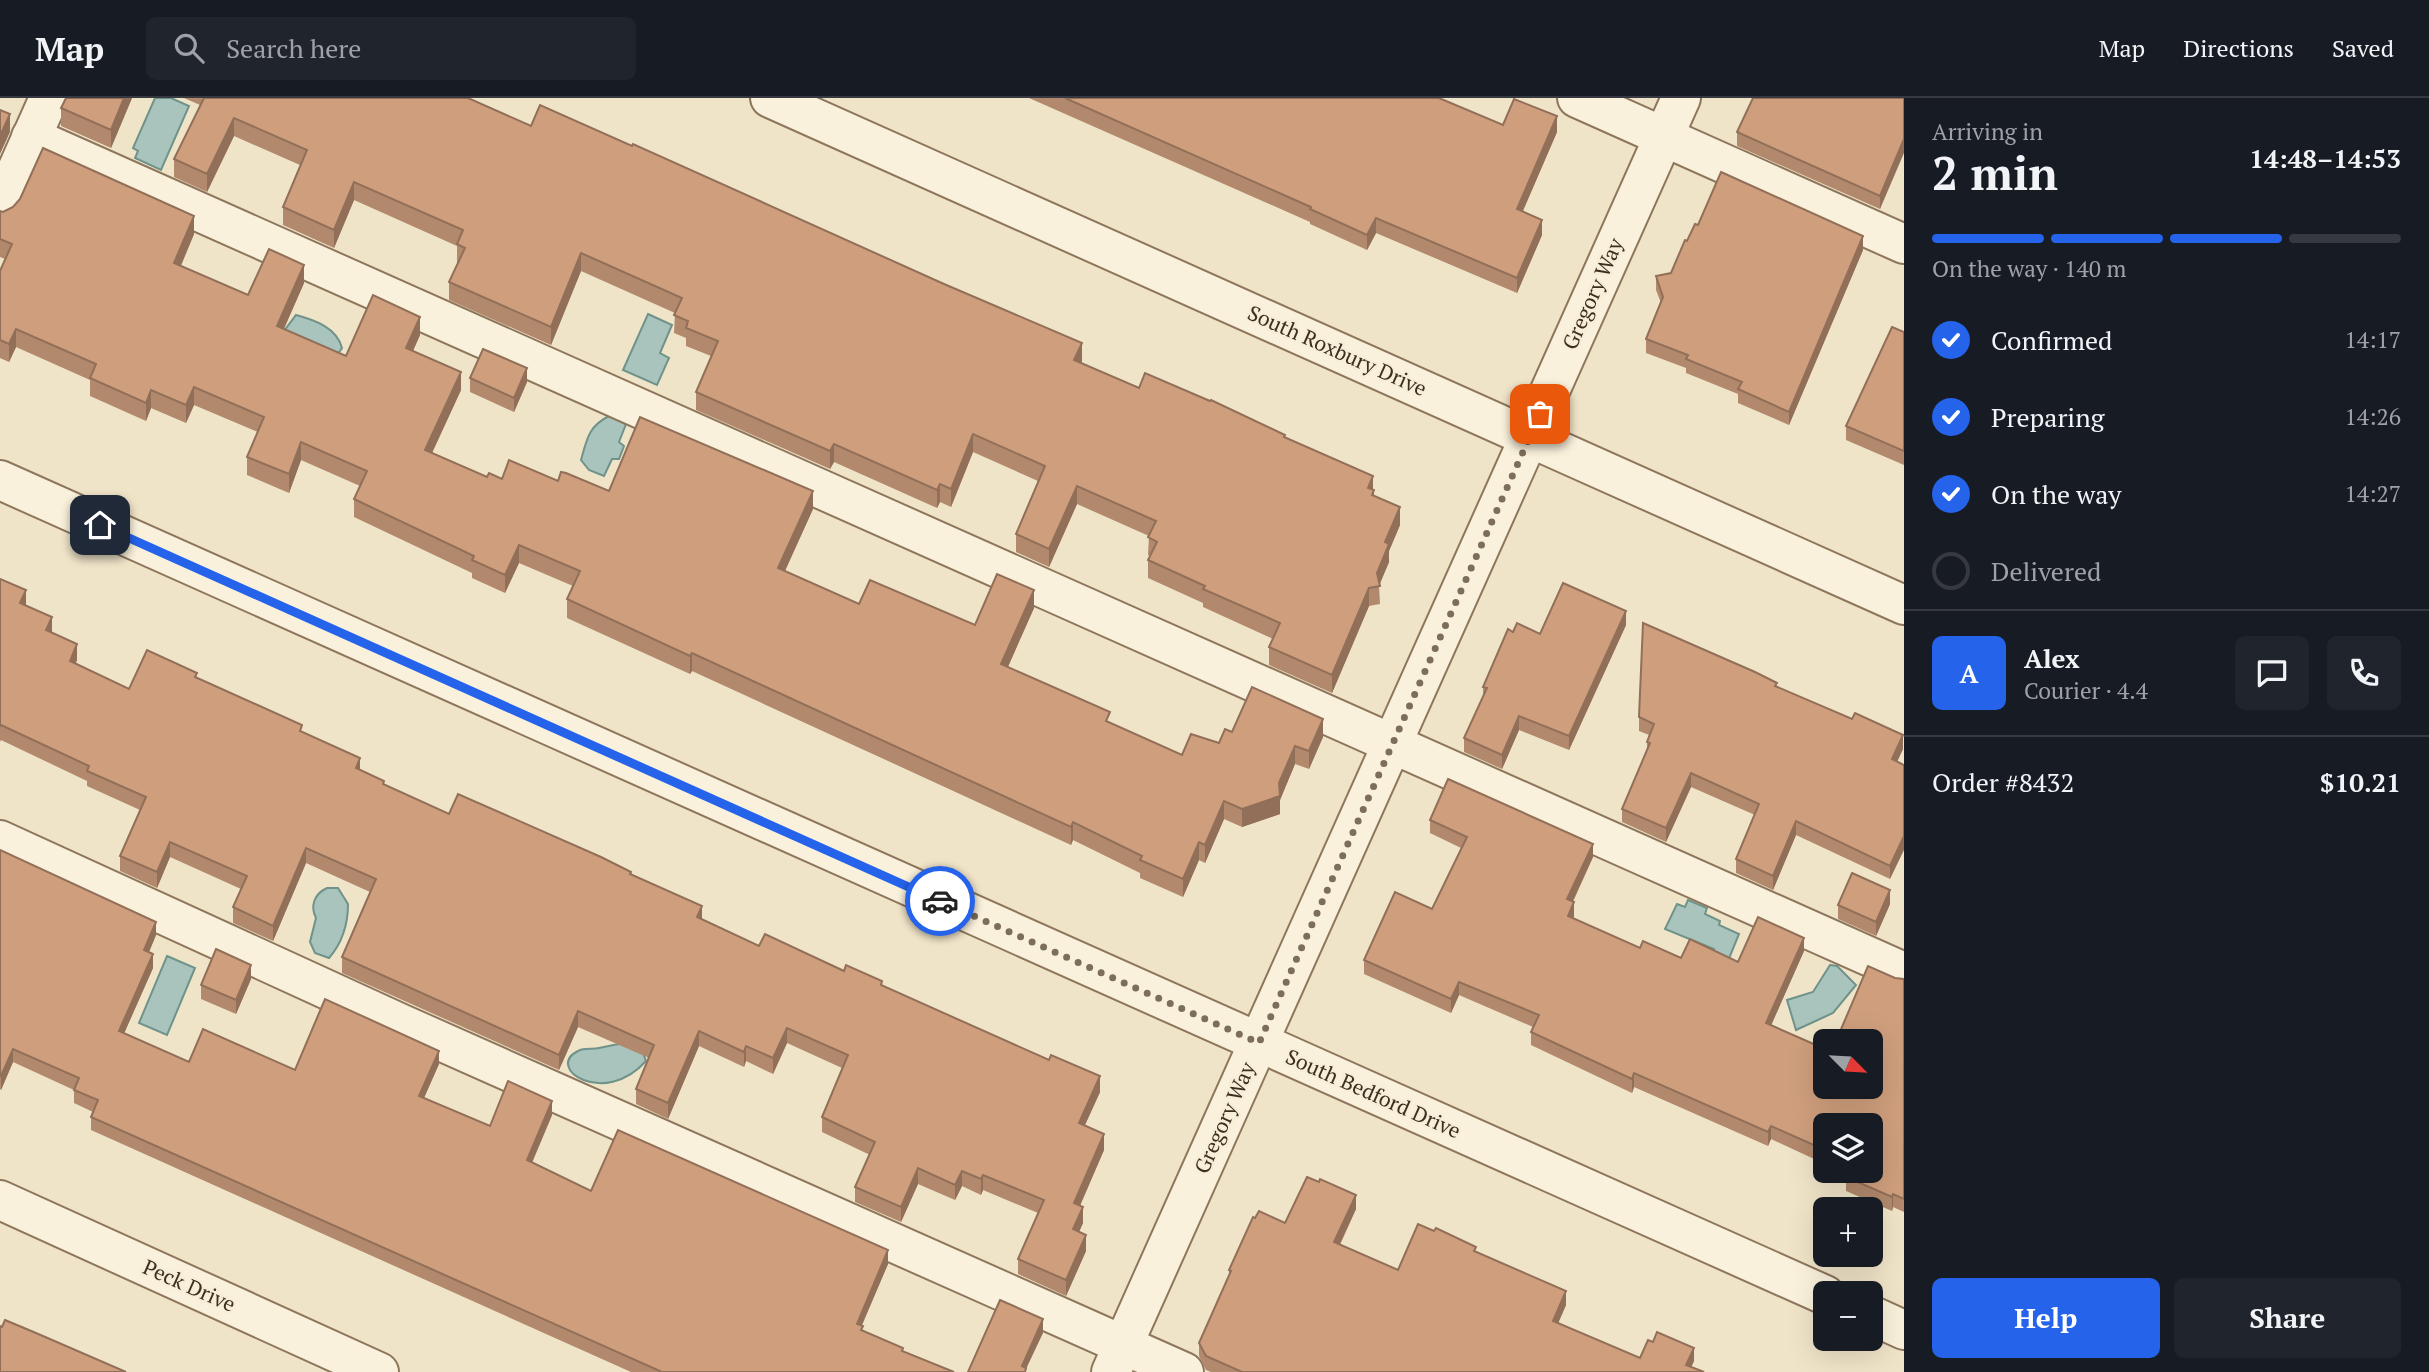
<!DOCTYPE html>
<meta charset="utf-8">
<style>
:root{--surface:#171b24;--page:#20242c;--text:#f1f3f6;--muted:#9ea1a6;--line:#363941;--accent:#2563eb}
body{margin:0;font-family:"PT Serif",serif;background:var(--page);color:var(--text);height:100vh;display:flex;flex-direction:column;font-size:26px;white-space:nowrap}
*{box-sizing:border-box;margin:0}
p{font-size:23px;color:var(--muted)}
.icon{flex:none;width:38px;height:38px;fill:none;stroke:currentColor;stroke-width:2;stroke-linecap:round;stroke-linejoin:round}
.map{position:relative;flex:1;overflow:hidden}
.side{display:flex;flex-direction:column;background:var(--surface);width:525px}
.side>*{flex:none}
.needle{width:46px;rotate:114deg}
.fabs{position:absolute;left:1813px;top:931px;display:grid;gap:14px}
.fabs a{display:grid;place-items:center;width:70px;height:70px;border-radius:10px;background:var(--surface);box-shadow:0 7px 28px #0002;font-size:35px}
.pin{position:absolute;display:grid;place-items:center;width:60px;height:60px;color:#fff;margin:-30px;border-radius:14px;box-shadow:0 4px 10px #0006}
.courier{position:absolute;display:grid;place-items:center;width:70px;height:70px;margin:-35px;border:5px solid #2563eb;border-radius:50%;background:#fff;color:#222;box-shadow:0 2px 9px #0007}
.head em{font-style:normal;font-weight:600}
.head div{display:flex;flex-direction:column-reverse}
.head{display:flex;align-items:center;justify-content:space-between;height:119px;padding:0 28px}
h1{font-size:46px;font-weight:600;line-height:52px}
.bar{display:grid;grid-template-columns:repeat(4,1fr);gap:10px 7px;align-content:center;height:84px;padding:0 28px}
.bar i{height:9px;border-radius:5px;background:var(--line)}
.bar .on{background:var(--accent)}
.bar p{grid-column:span 4}
.line{display:flex;align-items:center;gap:18px;padding:0 28px;border-top:2px solid var(--line)}
.line div{flex:1}
.round{display:grid;place-items:center;flex:none;width:74px;height:74px;border-radius:10px;background:var(--page)}
ol{padding:0 28px;list-style:none}
li{display:flex;align-items:center;gap:21px;height:77px}
li p{margin-inline-start:auto}
li .icon{padding:7px;border-radius:50%;background:var(--accent);color:#fff;stroke-width:4}
li:last-child{color:var(--muted)}
li i{width:38px;height:38px;border:4px solid var(--line);border-radius:50%}
.action{display:flex;gap:14px;margin-top:auto;padding:14px 28px}
.action a{flex:1;height:80px;border-radius:10px;background:var(--accent);color:#fff;font-size:28px;font-weight:600;line-height:80px;text-align:center}
.action a+a{background:var(--page);color:var(--text)}
header{display:flex;align-items:center;gap:42px;box-sizing:border-box;height:98px;padding:0 35px;background:var(--surface);border-bottom:2px solid var(--line)}
header strong{font-size:33px}
nav{display:flex;gap:38px;margin-inline-start:auto;font-size:24px}
.search{width:490px;height:63px;background:var(--page);display:flex;align-items:center;gap:18px;box-sizing:border-box;padding:0 24px;border-radius:10px;color:var(--muted);font-size:26px}
main{display:flex;flex:1;min-height:0}
.map>svg:first-child{display:block}
.water{fill:#a9c4bc;stroke:#6f938a;stroke-width:2}
.lines{fill:none;stroke-linecap:round;stroke-linejoin:round}
.minor-casing{stroke:#8d765c;stroke-width:42}
.minor{stroke:#faf1dc;stroke-width:38}
.wall{fill:#b2896c}
.shaded-wall{fill:#916f58}
.building{fill:#cf9f7d;stroke:#916f58;stroke-width:2}
.done{stroke:#7c6e5b;stroke-width:7;stroke-dasharray:0 12.6}
.route{stroke:#2563eb;stroke-width:9}
.labels{text-anchor:middle;stroke-width:5;stroke-linejoin:round;paint-order:stroke}
.street-label{font-size:21px;fill:#3d2e20;stroke:#f7eed8}
</style>
<header>
<strong>Map</strong>
<div class="search"><svg class="icon" aria-label="search" viewBox="0 0 24 24"><circle cx="10" cy="10" r="6"/><path d="M15 15l6 6"/></svg>Search here</div>
<nav><a>Map</a><a>Directions</a><a>Saved</a></nav>
</header>
<main>
<div class="map">
<svg width="1904" height="1274" viewBox="0 0 1904 1274">
<rect width="100%" height="100%" fill="#f0e4c8"/>
<g class="water">
<polygon points="155,0 171,0 189,8 161,72 135,60 138,53 133,50"/>
<polygon points="648,216 672,227 660,255 669,260 657,287 623,272"/>
<path d="M296,217C315,222 337,230 342,250L333,263L284,233Z"/>
<path d="M609,318L626,326L619,344L624,348L619,361H612L604,378L589,372L581,362C587,340 589,328 609,318Z"/>
<path d="M327,790H338L348,806C348,826 342,845 329,860L315,855L310,844L316,820C310,808 314,796 327,790Z"/>
<polygon points="1688,802 1707,810 1705,816 1720,823 1719,827 1739,836 1728,863 1712,856 1714,851 1665,831 1677,806 1685,809"/>
<polygon points="167,858 195,870 167,937 139,925"/>
<polygon points="1830,867 1837,868 1856,887 1833,915 1796,932 1787,902 1813,894"/>
<path d="M626,945L643,955L646,963C604,1010 544,970 578,953C585,949 592,952 599,950C608,948 617,946 626,945Z"/>
</g>
<g class="lines">
<g class="minor-casing">
<g id="minor">
<polyline points="770,0 1904,507"/>
<polyline points="1577,0 1904,146"/>
<polyline points="31,39 1904,874"/>
<polyline points="0,110 49,0"/>
<polyline points="0,382 1825,1197"/>
<polyline points="0,742 402,926 1184,1274"/>
<polyline points="0,1102 379,1274"/>
<polyline points="1871,1217 1904,1232"/>
<polyline points="1111,1274 1681,0"/>
</g>
</g>
<use href="#minor" class="minor"/>
</g>
<g class="wall">
<polygon points="66,0 132,0 111,50 61,28 61,10"/>
<polygon points="184,0 468,0 531,28 1082,263 1081,265 1139,290 1285,339 1373,392 1374,397 1400,427 1389,453 1389,464 1379,487 1380,506 1369,508 1332,595 1269,567 1269,549 1273,541 1203,509 1203,505 1148,480 1148,462 1150,458 1148,457 1149,438 1077,406 1049,469 1016,454 1016,436 1038,383 973,354 951,409 940,404 937,410 834,364 830,371 696,312 696,294 711,258 686,248 686,240 674,235 675,215 581,173 551,247 449,202 449,184 458,165 457,164 457,148 354,102 334,150 283,127 283,109 300,67 234,38 207,94 174,79 174,61 200,7"/>
<polygon points="1029,0 1439,0 1503,27 1557,34 1523,113 1542,137 1517,195 1376,135 1367,152 1310,126 1310,124"/>
<polygon points="1904,0 1880,111 1737,48 1737,34"/>
<polygon points="0,113 194,136 181,168 248,197 304,185 284,231 346,258 420,237 413,253 461,292 432,355 487,379 502,381 558,383 609,393 813,411 785,473 859,506 975,527 1034,510 1008,569 1110,625 1182,657 1219,645 1232,634 1323,639 1309,671 1295,666 1280,702 1280,716 1242,729 1224,721 1205,765 1199,762 1183,799 1140,780 1140,775 1073,742 1071,747 692,573 690,576 567,520 567,501 573,488 519,465 505,495 472,480 472,475 354,419 354,401 360,388 301,362 289,395 247,377 247,359 258,334 194,307 186,325 151,310 146,323 90,298 90,282 16,249 9,264 0,260 0,173 5,161 0,159"/>
<polygon points="1687,143 1863,152 1789,327 1738,305 1738,296 1686,275 1686,270 1646,255 1646,241 1661,205 1656,192 1656,178 1671,175"/>
<polygon points="1904,234 1904,367 1846,342 1846,328"/>
<polygon points="470,280 527,284 514,314 470,294"/>
<polygon points="0,481 77,562 76,565 129,591 197,580 302,634 384,687 449,716 631,776 702,821 759,848 844,873 882,887 1100,994 1085,1027 1104,1052 1080,1108 1083,1125 1079,1134 1086,1153 1066,1198 1018,1176 1018,1161 1038,1115 983,1092 981,1097 962,1088 955,1102 918,1086 901,1124 855,1104 855,1089 870,1057 822,1034 822,1019 842,970 787,945 773,976 746,963 744,969 699,948 668,1021 636,1006 636,991 649,960 578,929 559,972 342,875 342,859 370,794 306,765 273,843 233,825 233,809 241,791 170,759 157,790 120,773 120,758 140,712 87,688 87,683 1,642 0,644"/>
<polygon points="1626,527 1569,652 1519,632 1502,671 1464,654 1464,640 1483,599 1483,589 1513,534 1540,536"/>
<polygon points="1777,589 1903,651 1897,663 1890,781 1796,737 1773,792 1736,775 1736,761 1755,717 1691,689 1666,744 1622,724 1622,711 1647,653 1647,644 1649,637 1639,633 1639,619"/>
<polygon points="1430,722 1593,759 1573,804 1574,818 1573,821 1640,850 1681,860 1738,864 1804,853 1771,927 1825,989 1895,880 1904,881 1904,1114 1893,1109 1892,1113 1846,1093 1846,1079 1847,1075 1841,1073 1871,1073 1825,1027 1825,1066 1771,1041 1768,1048 1634,989 1632,995 1531,947 1531,934 1533,929 1459,897 1451,915 1364,876 1364,862 1432,811 1461,750 1430,735"/>
<polygon points="0,752 156,837 149,854 153,870 124,935 189,964 295,972 439,966 424,1000 490,1028 552,1017 532,1065 591,1093 888,1166 861,1228 863,1233 903,1253 954,1274 631,1274 91,1032 91,1019 93,1014 74,1005 74,992 13,964 1,992 0,991"/>
<polygon points="1890,806 1876,838 1838,821 1838,807"/>
<polygon points="251,881 236,916 201,901 201,887"/>
<polygon points="1319,1084 1356,1111 1340,1147 1398,1172 1476,1153 1566,1207 1558,1225 1640,1260 1694,1263 1691,1269 1704,1274 1211,1274 1206,1272 1199,1258 1199,1245 1229,1178 1229,1172 1255,1120 1285,1125"/>
</g>
<g class="shaded-wall">
<polygon points="124,0 132,0 111,50 111,32"/>
<polygon points="10,16 10,34 0,56 0,38"/>
<polygon points="1557,18 1557,34 1517,126 1517,111"/>
<polygon points="234,20 234,38 207,94 207,76"/>
<polygon points="1904,41 1904,55 1880,111 1880,98"/>
<polygon points="354,84 354,102 334,150 334,132"/>
<polygon points="194,118 194,136 174,183 174,165"/>
<polygon points="1376,120 1376,135 1367,152 1367,137"/>
<polygon points="1542,122 1542,137 1517,195 1517,180"/>
<polygon points="1863,138 1863,152 1789,327 1789,314"/>
<polygon points="581,155 581,173 551,247 551,229"/>
<polygon points="304,167 304,185 277,246 277,228"/>
<polygon points="420,219 420,237 406,268 406,250"/>
<polygon points="16,231 16,249 9,264 9,246"/>
<polygon points="1082,245 1082,263 1074,280 1074,262"/>
<polygon points="527,270 527,284 514,314 514,300"/>
<polygon points="461,274 461,292 425,370 425,352"/>
<polygon points="194,289 194,307 186,325 186,307"/>
<polygon points="151,292 151,310 146,323 146,305"/>
<polygon points="973,336 973,354 951,409 951,391"/>
<polygon points="301,344 301,362 289,395 289,376"/>
<polygon points="834,346 834,364 830,371 830,353"/>
<polygon points="1373,378 1373,394 1374,392 1374,410 1368,390"/>
<polygon points="940,386 940,404 937,410 937,392"/>
<polygon points="1077,388 1077,406 1049,469 1049,451"/>
<polygon points="813,393 813,411 778,488 778,470"/>
<polygon points="1400,409 1400,427 1389,453 1389,464 1379,488 1377,475 1385,444"/>
<polygon points="519,447 519,465 505,495 505,477"/>
<polygon points="1369,490 1369,508 1332,595 1332,577"/>
<polygon points="26,492 26,508 20,505"/>
<polygon points="1034,492 1034,510 1001,584 1001,566"/>
<polygon points="1626,513 1626,527 1569,652 1569,638"/>
<polygon points="52,519 52,534 46,548 46,532"/>
<polygon points="77,546 77,562 70,578 70,563"/>
<polygon points="692,555 692,573 690,576 690,558"/>
<polygon points="1519,618 1519,632 1502,671 1502,657"/>
<polygon points="1323,621 1323,639 1309,671 1309,653"/>
<polygon points="1903,637 1903,651 1892,675 1892,661"/>
<polygon points="1295,648 1295,666 1280,702 1280,716 1242,729 1242,711 1279,685"/>
<polygon points="360,660 360,675 356,670"/>
<polygon points="1691,675 1691,689 1666,744 1666,730"/>
<polygon points="1224,703 1224,721 1205,765 1205,747"/>
<polygon points="1796,723 1796,737 1773,792 1773,778"/>
<polygon points="1073,724 1073,742 1071,747 1071,729"/>
<polygon points="1904,738 1904,752 1890,781 1890,768"/>
<polygon points="170,744 170,759 157,790 157,774"/>
<polygon points="1199,744 1199,762 1183,799 1183,781"/>
<polygon points="1593,746 1593,759 1567,815 1567,801"/>
<polygon points="306,750 306,765 273,843 273,828"/>
<polygon points="1890,792 1890,806 1876,838 1876,824"/>
<polygon points="1574,804 1574,818 1568,832 1568,818"/>
<polygon points="702,808 702,823 697,819"/>
<polygon points="156,824 156,837 144,866 144,852"/>
<polygon points="1804,840 1804,853 1766,939 1766,925"/>
<polygon points="153,856 153,870 119,947 119,933"/>
<polygon points="251,867 251,881 236,916 236,902"/>
<polygon points="1459,884 1459,897 1451,915 1451,901"/>
<polygon points="578,913 578,929 559,972 559,957"/>
<polygon points="787,930 787,945 773,976 773,960"/>
<polygon points="699,933 699,948 668,1021 668,1005"/>
<polygon points="746,948 746,963 744,969 744,954"/>
<polygon points="13,951 13,964 1,992 1,978"/>
<polygon points="439,953 439,966 419,1011 419,998"/>
<polygon points="1634,975 1634,989 1632,995 1632,981"/>
<polygon points="1100,978 1100,994 1079,1040 1079,1025"/>
<polygon points="552,1003 552,1017 527,1076 527,1062"/>
<polygon points="1771,1028 1771,1041 1768,1048 1768,1034"/>
<polygon points="1104,1036 1104,1052 1074,1121 1074,1105"/>
<polygon points="918,1070 918,1086 901,1124 901,1109"/>
<polygon points="962,1073 962,1088 955,1102 955,1087"/>
<polygon points="983,1077 983,1092 981,1097 981,1081"/>
<polygon points="1893,1096 1893,1109 1892,1113 1892,1099"/>
<polygon points="1356,1097 1356,1111 1334,1158 1334,1144"/>
<polygon points="1083,1109 1083,1125 1073,1147 1073,1131"/>
<polygon points="1086,1137 1086,1153 1066,1198 1066,1182"/>
<polygon points="888,1152 888,1166 857,1239 857,1226"/>
<polygon points="1566,1193 1566,1207 1553,1237 1553,1223"/>
<polygon points="1043,1221 1043,1235 1026,1271 1026,1274 1022,1274 1022,1268"/>
<polygon points="1694,1250 1694,1263 1689,1274 1686,1267"/>
</g>
<g class="building">
<polygon points="66,0 124,0 111,32 61,10"/>
<polygon points="204,0 468,0 531,28 540,7 632,48 633,46 944,186 1082,245 1074,262 1139,290 1145,275 1210,303 1211,302 1285,337 1284,339 1373,378 1368,390 1374,392 1372,397 1400,409 1385,444 1389,446 1377,475 1380,488 1369,490 1332,577 1269,549 1280,525 1203,491 1205,488 1148,462 1157,444 1148,439 1156,423 1077,388 1049,451 1016,436 1045,368 973,336 951,391 940,386 937,392 834,346 830,353 696,294 718,243 686,230 688,223 674,217 682,200 581,155 551,229 449,184 465,150 457,146 463,132 354,84 334,132 283,109 307,52 234,20 207,76 174,61"/>
<polygon points="1065,0 1439,0 1503,27 1514,1 1557,18 1517,111 1542,122 1517,180 1376,120 1367,137 1310,111 1311,109"/>
<polygon points="1753,0 1904,0 1904,41 1880,98 1737,34"/>
<polygon points="0,12 10,16 0,38"/>
<polygon points="43,50 194,118 174,165 248,197 269,151 304,167 277,228 346,258 373,197 420,219 406,250 461,274 425,352 487,379 489,375 502,381 509,362 558,383 561,374 566,375 609,393 640,319 813,393 778,470 859,506 870,482 975,527 997,476 1034,492 1001,566 1110,614 1106,623 1182,657 1191,636 1219,645 1225,631 1232,634 1252,589 1323,621 1309,653 1295,648 1279,685 1280,698 1242,711 1224,703 1205,747 1199,744 1183,781 1140,762 1142,758 1073,724 1071,729 692,555 690,558 567,501 580,473 519,447 505,477 472,462 474,458 354,401 367,373 301,344 289,376 247,359 264,319 194,289 186,307 151,292 146,305 90,280 96,266 16,231 9,246 0,242 0,173 12,146 0,141 0,113 3,114 13,109 20,101"/>
<polygon points="1721,74 1863,138 1789,314 1738,291 1742,284 1686,261 1688,257 1646,241 1663,199 1656,178 1671,175 1685,142 1687,143 1695,126 1698,127"/>
<polygon points="1892,229 1904,234 1904,353 1846,328"/>
<polygon points="483,251 527,270 514,300 470,280"/>
<polygon points="0,481 26,492 20,505 52,519 46,532 77,546 70,563 129,591 147,552 197,575 195,579 302,627 300,633 360,660 356,670 384,683 383,686 449,716 458,696 601,759 631,774 630,776 702,808 697,819 759,848 765,836 844,873 846,867 882,883 881,887 1049,962 1051,957 1100,978 1079,1025 1104,1036 1074,1105 1083,1109 1073,1131 1086,1137 1066,1182 1018,1161 1044,1102 983,1077 981,1081 962,1073 955,1087 918,1070 901,1109 855,1089 875,1044 822,1019 848,957 787,930 773,960 746,948 744,954 699,933 668,1005 636,991 654,947 578,913 559,957 342,859 376,781 306,750 273,828 233,809 247,778 170,744 157,774 120,758 146,699 87,673 89,668 1,627 0,628"/>
<polygon points="1563,485 1626,513 1569,638 1519,618 1502,657 1464,640 1487,590 1483,589 1508,531 1513,534 1517,525 1540,536"/>
<polygon points="1643,525 1755,574 1777,585 1775,588 1852,621 1855,615 1903,637 1892,661 1904,667 1904,738 1890,768 1796,723 1773,778 1736,761 1759,706 1691,675 1666,730 1622,711 1650,645 1647,644 1654,626 1639,619"/>
<polygon points="1448,681 1593,746 1567,801 1574,804 1568,818 1640,850 1643,843 1681,860 1690,841 1738,864 1758,819 1804,840 1766,925 1825,951 1825,989 1871,989 1871,943 1836,943 1868,868 1895,880 1904,881 1904,1101 1893,1096 1892,1099 1846,1079 1848,1073 1871,1073 1871,1027 1825,1027 1825,1052 1771,1028 1768,1034 1634,975 1632,981 1531,934 1539,917 1459,884 1451,901 1364,862 1395,794 1432,811 1467,739 1430,722"/>
<polygon points="0,752 156,824 144,852 153,856 119,933 189,964 203,931 295,972 325,901 439,953 419,998 490,1028 508,983 552,1003 527,1062 591,1093 618,1032 888,1152 857,1226 863,1228 861,1232 903,1250 902,1253 954,1274 662,1274 91,1019 98,1002 74,992 79,980 13,951 1,978 0,977"/>
<polygon points="1852,775 1890,792 1876,824 1838,807"/>
<polygon points="216,851 251,867 236,902 201,887"/>
<polygon points="1307,1079 1319,1084 1320,1081 1356,1097 1334,1144 1398,1172 1418,1126 1434,1133 1436,1130 1476,1149 1474,1153 1566,1193 1553,1223 1640,1260 1648,1242 1653,1244 1657,1234 1694,1250 1686,1267 1704,1274 1242,1274 1206,1258 1199,1245 1231,1173 1229,1172 1253,1119 1255,1120 1259,1113 1285,1125"/>
<polygon points="1000,1202 1043,1221 1022,1268 1026,1270 1025,1274 968,1274"/>
<polygon points="5,1222 36,1235 126,1274 0,1274 0,1228 2,1229"/>
</g>
<g class="lines">
<polyline class="done" points="940,803 1259,945 1540,316"/>
<polyline class="route" points="100,427 940,803"/>
</g>
<g class="labels">
<g class="street-label">
<text transform="translate(1593 196) rotate(-66)" y="7">Gregory Way</text>
<text transform="translate(1337 253) rotate(24)" y="7">South Roxbury Drive</text>
<text transform="translate(1373 996) rotate(24)" y="7">South Bedford Drive</text>
<text transform="translate(1225 1020) rotate(-66)" y="7">Gregory Way</text>
<text transform="translate(189 1188) rotate(24)" y="7">Peck Drive</text>
</g>
</g>
</svg>
<div class="fabs">
<a><svg class="needle" viewBox="-14 -14 28 28"><path d="M0-13l5 13h-10z" fill="#e53935"/><path d="M0 13l5-13h-10z" fill="#9ea1a6"/></svg></a>
<a><svg class="icon" aria-label="layers" viewBox="0 0 24 24"><path d="M12 4l9 5-9 5-9-5zM3 14l9 5 9-5"/></svg></a>
<a>+</a>
<a>−</a>
</div>
<div class="pin" style="left:1540px;top:316px;background:#ea580c"><svg class="icon" aria-label="bag" viewBox="0 0 24 24"><path d="M5 8h14l-1 12H6zM9 8a3 3 0 0 1 6 0"/></svg></div>
<div class="pin" style="left:100px;top:427px;background:#1f2937"><svg class="icon" aria-label="home" viewBox="0 0 24 24"><path d="M3 11l9-7 9 7M6 9v11h12V9"/></svg></div>
<div class="courier" style="left:940px;top:803px"><svg class="icon" aria-label="car" viewBox="0 0 24 24"><path d="M5 17H2v-5l4-1 3-4h7l3 4 3 1v5h-3M9 17h6M6 11h13"/><circle cx="7" cy="17" r="2"/><circle cx="17" cy="17" r="2"/></svg></div>
</div>
<section class="side">
<div class="head"><div><h1>2 min</h1><p>Arriving in</p></div><em>14:48–14:53</em></div>
<div class="bar"><i class="on"></i><i class="on"></i><i class="on"></i><i></i><p>On the way · 140 m</p></div>
<ol>
<li><svg class="icon" aria-label="check" viewBox="0 0 24 24"><path d="M5 12l5 5 9-10"/></svg>Confirmed<p>14:17</p></li>
<li><svg class="icon" aria-label="check" viewBox="0 0 24 24"><path d="M5 12l5 5 9-10"/></svg>Preparing<p>14:26</p></li>
<li><svg class="icon" aria-label="check" viewBox="0 0 24 24"><path d="M5 12l5 5 9-10"/></svg>On the way<p>14:27</p></li>
<li><i></i>Delivered</li>
</ol>
<div class="line" style="height:126px"><b class="round" style="background:var(--accent);color:#fff">A</b><div><b>Alex</b><p>Courier · 4.4</p></div><a class="round"><svg class="icon" aria-label="chat" viewBox="0 0 24 24"><path d="M4 5h16v11H9l-5 4z"/></svg></a><a class="round"><svg class="icon" aria-label="phone" viewBox="0 0 24 24"><path d="M5 4h4l2 5-3 2q2 4 5 5l2-3 5 2v4C11 20 4 13 5 4z"/></svg></a></div>
<div class="line" style="height:91px"><div>Order #8432</div><b>$10.21</b></div>
<div class="action"><a>Help</a><a>Share</a></div>
</section>
</main>
